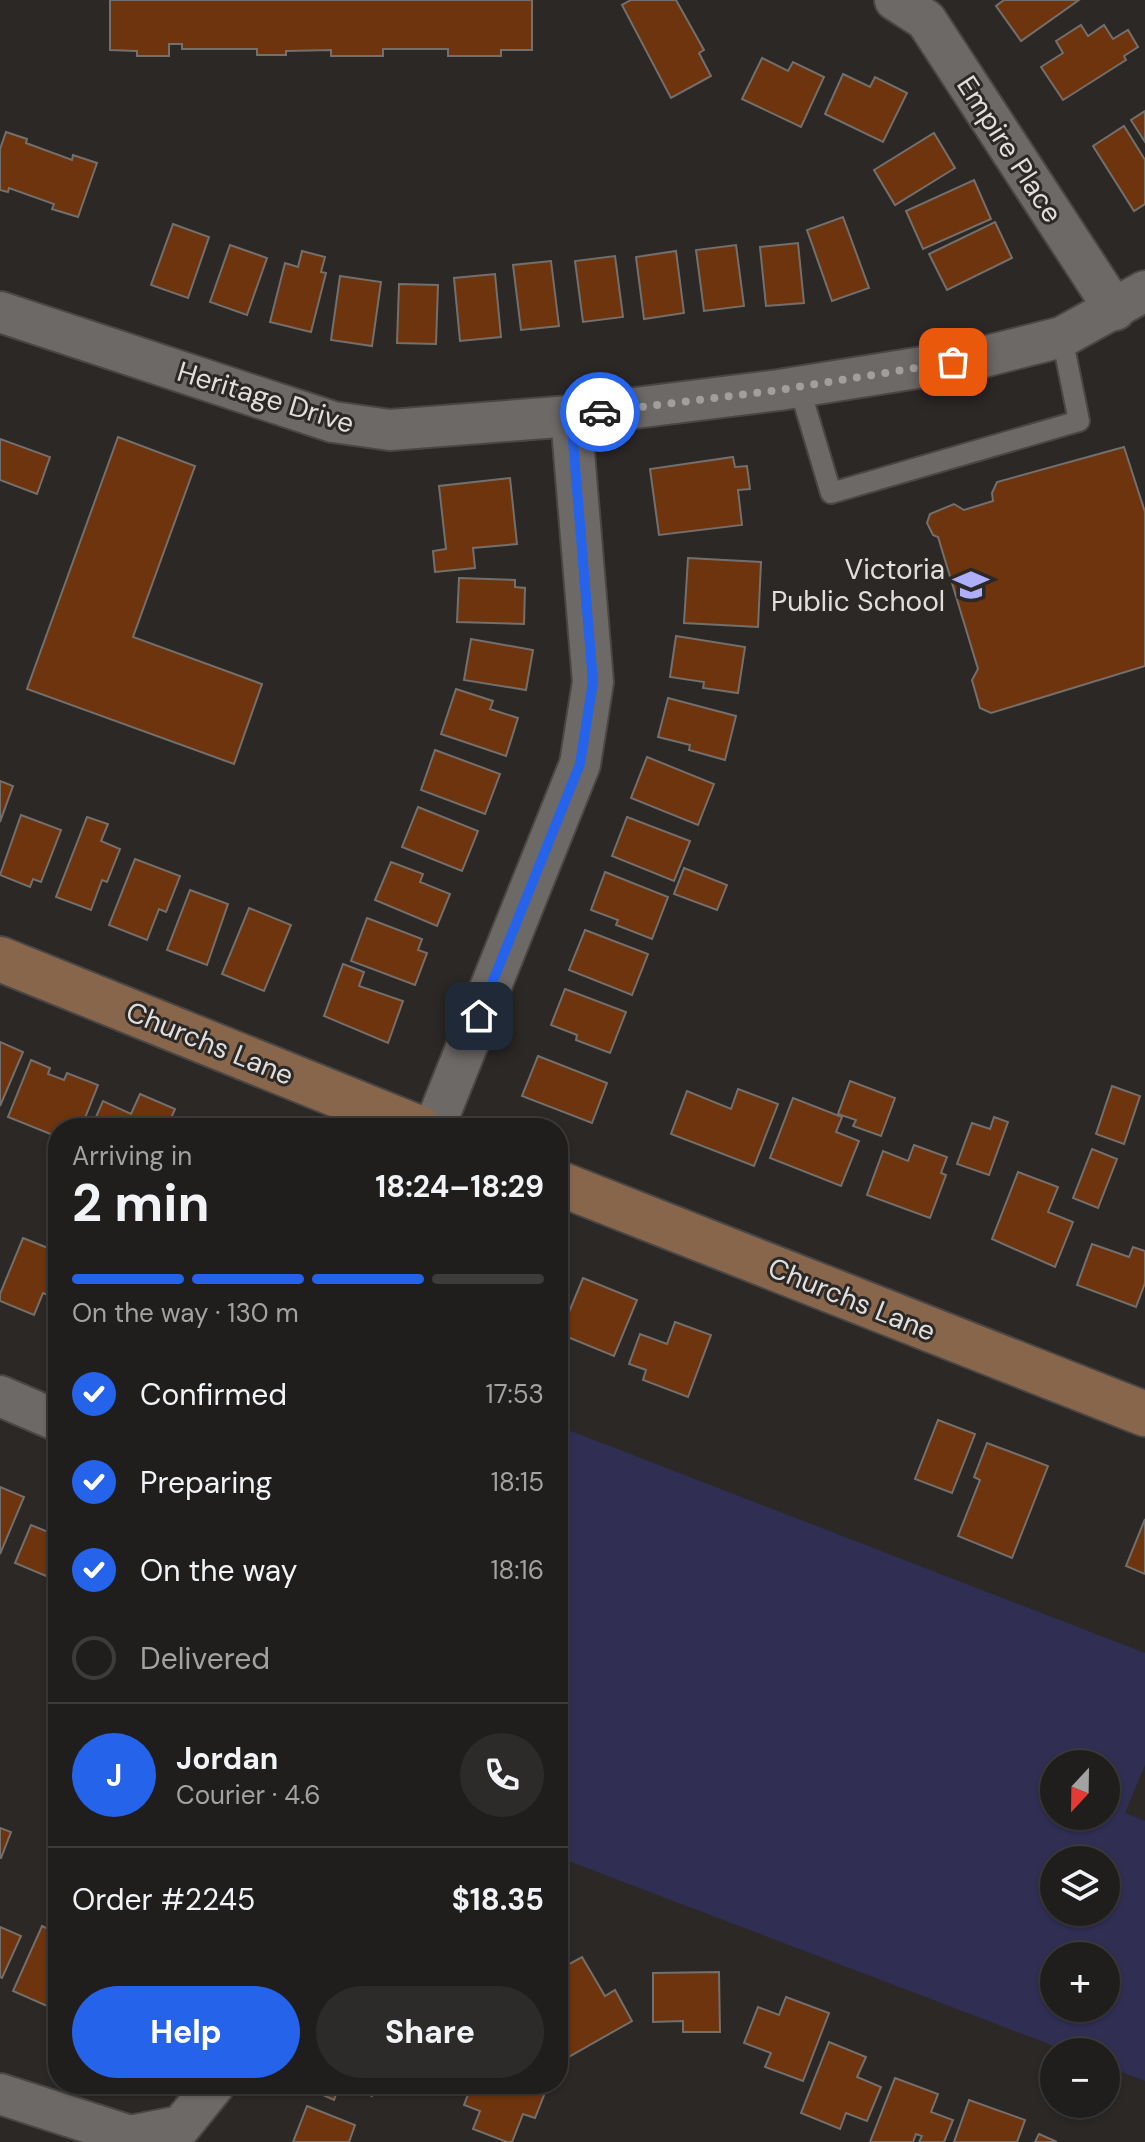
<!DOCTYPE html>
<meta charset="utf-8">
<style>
:root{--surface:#201e1c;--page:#2d2b29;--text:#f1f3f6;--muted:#a2a2a3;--line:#3d3c3b;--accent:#2563eb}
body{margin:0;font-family:"DM Sans",sans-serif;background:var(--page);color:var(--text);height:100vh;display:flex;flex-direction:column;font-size:30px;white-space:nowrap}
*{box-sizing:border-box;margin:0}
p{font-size:26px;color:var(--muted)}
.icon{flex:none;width:44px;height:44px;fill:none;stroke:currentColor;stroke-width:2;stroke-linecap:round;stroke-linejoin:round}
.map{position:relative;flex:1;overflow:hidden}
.panel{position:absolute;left:48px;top:1118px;width:520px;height:976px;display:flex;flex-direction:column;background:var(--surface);border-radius:32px;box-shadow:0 2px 6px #0004,0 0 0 2px var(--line)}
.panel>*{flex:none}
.needle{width:52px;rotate:202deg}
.fabs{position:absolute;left:1040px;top:1750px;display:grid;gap:16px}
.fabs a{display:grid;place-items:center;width:80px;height:80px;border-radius:50%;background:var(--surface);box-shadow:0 2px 6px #0004,0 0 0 2px var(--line);font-size:40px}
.pin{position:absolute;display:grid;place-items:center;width:68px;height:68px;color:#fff;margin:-34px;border-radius:16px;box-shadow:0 4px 12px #0006}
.courier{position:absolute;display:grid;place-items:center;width:80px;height:80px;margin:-40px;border:6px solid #2563eb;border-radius:50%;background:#fff;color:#222;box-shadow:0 2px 10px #0007}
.overview em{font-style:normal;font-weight:700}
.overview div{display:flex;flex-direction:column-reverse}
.overview{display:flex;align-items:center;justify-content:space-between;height:136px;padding:0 24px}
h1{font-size:52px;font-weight:700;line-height:60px}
.bar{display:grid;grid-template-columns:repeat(4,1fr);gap:12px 8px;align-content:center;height:96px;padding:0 24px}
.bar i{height:10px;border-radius:6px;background:var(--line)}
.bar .current{background:var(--accent)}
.bar p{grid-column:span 4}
.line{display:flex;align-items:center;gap:20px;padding:0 24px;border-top:2px solid var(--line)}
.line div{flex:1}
.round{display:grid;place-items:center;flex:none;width:84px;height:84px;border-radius:42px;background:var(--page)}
ol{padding:0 24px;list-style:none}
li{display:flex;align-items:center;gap:24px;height:88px}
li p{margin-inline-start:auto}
li .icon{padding:8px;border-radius:50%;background:var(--accent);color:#fff;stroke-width:4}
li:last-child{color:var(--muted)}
li i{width:44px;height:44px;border:4px solid var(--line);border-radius:50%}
.cta{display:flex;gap:16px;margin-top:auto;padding:16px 24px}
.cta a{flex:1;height:92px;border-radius:48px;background:var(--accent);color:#fff;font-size:32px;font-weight:700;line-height:92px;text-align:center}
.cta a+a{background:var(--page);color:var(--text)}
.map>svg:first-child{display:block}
.green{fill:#302e52;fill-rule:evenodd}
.building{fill:#6d340e;stroke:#726f6d;stroke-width:2}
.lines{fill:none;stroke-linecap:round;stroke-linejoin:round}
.lane-casing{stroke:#494745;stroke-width:24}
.street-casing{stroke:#494745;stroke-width:44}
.secondary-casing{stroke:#494745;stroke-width:48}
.lane{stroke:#6c6967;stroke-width:20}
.street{stroke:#6c6967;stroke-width:40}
.secondary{stroke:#88664c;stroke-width:44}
.done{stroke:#a19f9e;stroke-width:8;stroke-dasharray:0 14.4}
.route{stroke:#2563eb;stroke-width:10}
.labels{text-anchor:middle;stroke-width:6;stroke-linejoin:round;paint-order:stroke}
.street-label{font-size:28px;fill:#e1dfde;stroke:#2b2826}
.poi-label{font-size:28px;fill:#e1dfde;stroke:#2b2826;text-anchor:end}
</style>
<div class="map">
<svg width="1145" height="2142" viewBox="0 0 1145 2142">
<rect width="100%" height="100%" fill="#2b2826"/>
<path class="green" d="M558,1426L1145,1653V1765L1125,1813L1145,1821V2081L1106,2066V2052H1070L558,1857ZM1054,1764H1106V1816H1054ZM1106,1860V1912H1054V1860ZM1054,1956H1106V2008H1054Z"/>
<g class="building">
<polygon points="110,0 532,0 532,50 501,50 501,56 448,56 448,49 383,49 383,56 331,56 331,50 286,51 286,55 257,55 257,49 182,49 182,44 169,44 169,56 137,56 137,51 110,50"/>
<polygon points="631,0 676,0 704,50 699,53 711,76 671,98 622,5"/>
<polygon points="1004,0 1079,0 1021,41 996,6"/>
<polygon points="1081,25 1088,36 1104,25 1113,39 1128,30 1138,47 1124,56 1126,60 1063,100 1041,67 1063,53 1056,41"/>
<polygon points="762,58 788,71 793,62 824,77 801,127 742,99"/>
<polygon points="843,74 870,87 875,77 907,93 883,142 825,114"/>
<polygon points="1145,111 1145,142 1131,120"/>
<polygon points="1124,126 1145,160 1145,204 1134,211 1093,146"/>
<polygon points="6,132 27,139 26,143 72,160 73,155 97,163 78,217 52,209 54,204 9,188 8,192 0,190 0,149"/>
<polygon points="934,133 955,168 895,205 874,170"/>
<polygon points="974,180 991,219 923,249 906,211"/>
<polygon points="843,217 869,288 832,301 807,230"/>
<polygon points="995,222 1012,258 947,290 929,254"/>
<polygon points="173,224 209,237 188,298 151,285"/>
<polygon points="798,243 804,303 766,306 760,247"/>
<polygon points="230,245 267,258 247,315 210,302"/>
<polygon points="736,245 744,306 704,311 696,250"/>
<polygon points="302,251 325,257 321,272 326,273 311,332 270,322 285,263 298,267"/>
<polygon points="676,251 684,313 644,319 636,257"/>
<polygon points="615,256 623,317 583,322 575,261"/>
<polygon points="551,261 559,326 521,330 513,265"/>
<polygon points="495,274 501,337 460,341 454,278"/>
<polygon points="340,276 381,282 372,346 331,340"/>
<polygon points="399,284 438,285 436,344 397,343"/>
<polygon points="118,437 195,466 133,637 262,684 234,764 27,689"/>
<polygon points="0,439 50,457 37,494 0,480"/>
<polygon points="1124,447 1145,512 1145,666 991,713 980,708 972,680 978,669 938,537 933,535 927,523 930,514 954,504 964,510 993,501 992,493 997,482"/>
<polygon points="733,457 735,467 747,466 750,489 738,490 742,525 659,535 650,469"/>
<polygon points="510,478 517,544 473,548 475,568 435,572 433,551 446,549 439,486"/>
<polygon points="688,558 761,562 758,627 684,623"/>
<polygon points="459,578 515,580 515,587 525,588 524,624 457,622"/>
<polygon points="676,636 745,647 738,693 703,688 704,682 670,677"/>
<polygon points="471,639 533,650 526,690 464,680"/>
<polygon points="456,689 493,701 490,709 518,718 506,756 441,734"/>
<polygon points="668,698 736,716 725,760 689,750 690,745 658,737"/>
<polygon points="435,750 500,774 485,814 421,790"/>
<polygon points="647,757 714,784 698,825 631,798"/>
<polygon points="0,781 13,786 0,822"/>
<polygon points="418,807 478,831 462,871 402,847"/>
<polygon points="21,815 61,830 41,882 33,879 30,887 0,875"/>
<polygon points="87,817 108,824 101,841 120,849 107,882 102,880 91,910 56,897"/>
<polygon points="627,817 690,841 674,881 612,856"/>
<polygon points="135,859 180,876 166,912 159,909 147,940 109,925"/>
<polygon points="391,862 423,874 420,882 450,894 437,926 375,900"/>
<polygon points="684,868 727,885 717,910 674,894"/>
<polygon points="605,872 668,897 652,939 616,925 618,920 591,910"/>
<polygon points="190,890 228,904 207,965 167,950"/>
<polygon points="249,908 291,925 264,991 222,974"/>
<polygon points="367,918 422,939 418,950 427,953 415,985 351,961"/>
<polygon points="585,930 648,954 632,995 569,970"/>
<polygon points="343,964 364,972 359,986 403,1001 388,1043 324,1016"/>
<polygon points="565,989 626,1012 610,1053 576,1040 577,1035 551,1025"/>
<polygon points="0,1042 23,1052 0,1106"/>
<polygon points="538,1056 607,1083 592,1123 522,1096"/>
<polygon points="31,1060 50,1068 48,1074 64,1080 67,1073 98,1085 81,1128 58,1128 58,1137 8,1117"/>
<polygon points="850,1081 895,1098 881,1136 853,1126 856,1120 838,1114"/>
<polygon points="1112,1086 1140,1096 1124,1144 1096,1134"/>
<polygon points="738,1089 778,1104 754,1166 671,1134 687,1091 731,1109"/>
<polygon points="140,1094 175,1109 167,1128 91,1128 103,1101 131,1114"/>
<polygon points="793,1098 842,1117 836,1132 859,1141 841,1186 770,1158"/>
<polygon points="994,1117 1008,1122 989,1175 957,1164 972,1123 990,1129"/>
<polygon points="914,1145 947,1157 941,1173 946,1175 930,1218 867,1195 883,1151 908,1161"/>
<polygon points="1092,1149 1117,1159 1098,1208 1073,1198"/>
<polygon points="1018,1172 1058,1187 1048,1212 1073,1222 1055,1267 992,1239"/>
<polygon points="23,1238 58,1252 58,1299 43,1293 34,1315 0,1301 0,1294"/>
<polygon points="1092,1244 1129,1257 1133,1247 1145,1251 1145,1283 1136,1307 1077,1285"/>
<polygon points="583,1278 637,1300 614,1356 560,1334"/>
<polygon points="675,1322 711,1335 688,1397 643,1380 646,1370 629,1364 640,1334 667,1344"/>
<polygon points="938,1420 975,1434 952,1493 915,1479"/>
<polygon points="987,1443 1048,1466 1012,1558 958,1536 980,1480 974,1477"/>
<polygon points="0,1487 24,1497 0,1554"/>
<polygon points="1145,1519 1145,1574 1126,1566"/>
<polygon points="58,1521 58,1581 15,1563 31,1525 53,1534"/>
<polygon points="0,1828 11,1832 1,1858 0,1858"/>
<polygon points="42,1926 58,1934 58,1994 53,1992 47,2006 13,1991"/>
<polygon points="0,1927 21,1936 2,1978 0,1977"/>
<polygon points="582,1957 605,1996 615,1990 632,2021 558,2063 558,1970"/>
<polygon points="719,1972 720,2032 683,2032 683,2021 653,2022 653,1973"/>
<polygon points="786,1997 829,2013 803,2081 765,2067 771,2053 744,2043 758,2007 779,2015"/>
<polygon points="829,2042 866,2057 857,2077 881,2087 867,2121 846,2113 840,2129 801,2113"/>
<polygon points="895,2078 938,2094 931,2112 953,2120 944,2142 919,2142 922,2136 916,2134 913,2142 870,2142"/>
<polygon points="298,2084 340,2084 334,2100"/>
<polygon points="341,2084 377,2084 372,2096"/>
<polygon points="472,2084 545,2084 548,2085 535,2118 523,2114 512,2142 507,2142 473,2129 480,2111 464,2105"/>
<polygon points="969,2100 1025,2120 1017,2142 954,2142"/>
<polygon points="307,2106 355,2125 349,2142 293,2142"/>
<polygon points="1039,2134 1057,2142 1035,2142"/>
</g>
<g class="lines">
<g class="lane-casing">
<polyline id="lane" points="799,386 831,493 1079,421 1062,337"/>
</g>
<g class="street-casing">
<g id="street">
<polyline points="895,0 926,20 1115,310"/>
<polyline points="0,312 333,422 390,430 571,416 779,390 873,375 979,358 1062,337 1145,291"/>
<polyline points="434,1128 580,764 593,682 571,416"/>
<polyline points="0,1396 58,1421"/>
<polyline points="0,2094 130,2136 181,2126 215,2084"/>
</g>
</g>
<g class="secondary-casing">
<g id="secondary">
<polyline points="0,959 419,1128"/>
<polyline points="558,1183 1145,1414"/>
</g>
</g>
<use href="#lane" class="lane"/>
<use href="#street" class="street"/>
<use href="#secondary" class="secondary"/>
</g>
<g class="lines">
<polyline class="done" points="600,412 779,390 953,362"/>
<polyline class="route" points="479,1016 580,764 593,682 571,416 600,412"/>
</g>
<defs>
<g id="school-bare" transform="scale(2.76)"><path d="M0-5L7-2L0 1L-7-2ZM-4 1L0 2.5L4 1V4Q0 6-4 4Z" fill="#afaefa" stroke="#2b2826" stroke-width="2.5" paint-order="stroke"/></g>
</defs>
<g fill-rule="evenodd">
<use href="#school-bare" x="971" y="585"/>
</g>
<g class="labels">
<g class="street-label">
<text transform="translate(1010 149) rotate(57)" y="10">Empire Place</text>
<text transform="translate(266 397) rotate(17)" y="10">Heritage Drive</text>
<text transform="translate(210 1043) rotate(22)" y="10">Churchs Lane</text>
<text transform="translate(852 1299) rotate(22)" y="10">Churchs Lane</text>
</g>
<g class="poi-label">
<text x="945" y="579">Victoria<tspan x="945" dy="32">Public School</tspan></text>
</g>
</g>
</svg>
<div class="fabs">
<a><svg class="needle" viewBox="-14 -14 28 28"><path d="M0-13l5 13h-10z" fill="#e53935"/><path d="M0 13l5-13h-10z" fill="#a2a2a3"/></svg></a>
<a><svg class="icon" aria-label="layers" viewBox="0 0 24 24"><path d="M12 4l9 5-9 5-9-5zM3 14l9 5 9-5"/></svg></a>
<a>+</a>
<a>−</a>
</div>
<div class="pin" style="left:953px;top:362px;background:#ea580c"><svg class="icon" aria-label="bag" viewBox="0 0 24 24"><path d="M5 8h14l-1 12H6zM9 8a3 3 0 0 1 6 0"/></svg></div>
<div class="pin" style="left:479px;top:1016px;background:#1f2937"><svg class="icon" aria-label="home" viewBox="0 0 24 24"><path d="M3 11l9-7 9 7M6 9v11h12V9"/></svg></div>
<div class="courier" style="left:600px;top:412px"><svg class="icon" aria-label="car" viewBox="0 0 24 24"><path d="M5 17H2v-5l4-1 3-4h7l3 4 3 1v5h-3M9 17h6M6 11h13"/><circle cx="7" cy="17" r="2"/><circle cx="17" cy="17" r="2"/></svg></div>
<section class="panel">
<div class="overview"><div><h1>2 min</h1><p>Arriving in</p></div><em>18:24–18:29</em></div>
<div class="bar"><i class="current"></i><i class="current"></i><i class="current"></i><i></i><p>On the way · 130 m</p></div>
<ol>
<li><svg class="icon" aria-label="check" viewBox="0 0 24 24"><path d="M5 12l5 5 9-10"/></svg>Confirmed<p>17:53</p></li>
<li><svg class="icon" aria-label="check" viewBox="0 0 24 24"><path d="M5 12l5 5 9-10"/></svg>Preparing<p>18:15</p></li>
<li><svg class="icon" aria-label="check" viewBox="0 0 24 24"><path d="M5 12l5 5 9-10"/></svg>On the way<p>18:16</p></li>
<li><i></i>Delivered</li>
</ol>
<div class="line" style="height:144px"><b class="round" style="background:var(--accent);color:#fff">J</b><div><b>Jordan</b><p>Courier · 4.6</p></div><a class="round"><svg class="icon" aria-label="phone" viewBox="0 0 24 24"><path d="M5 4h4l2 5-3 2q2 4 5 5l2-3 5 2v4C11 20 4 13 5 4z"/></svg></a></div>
<div class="line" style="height:104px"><div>Order #2245</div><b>$18.35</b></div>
<div class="cta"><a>Help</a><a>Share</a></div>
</section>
</div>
